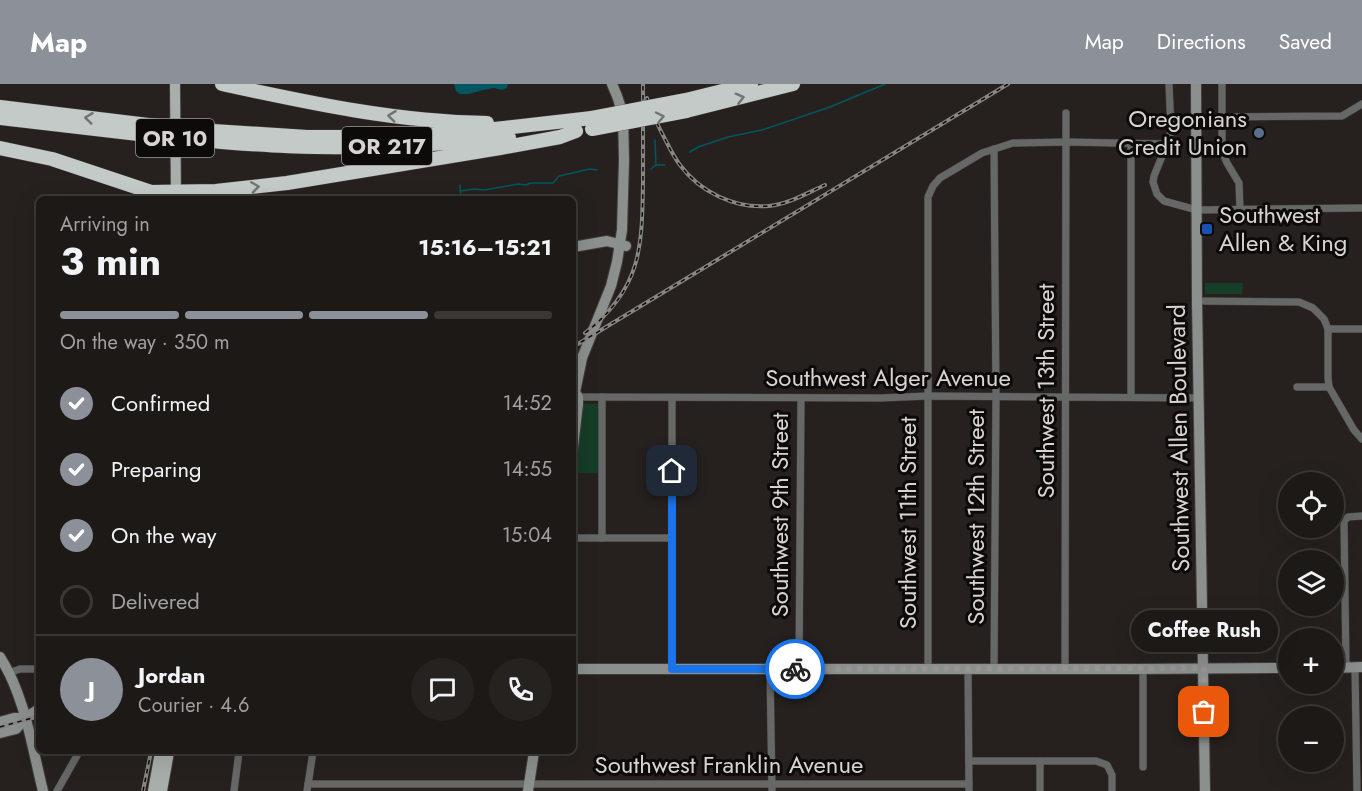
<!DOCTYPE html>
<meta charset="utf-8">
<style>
:root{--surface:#1c1916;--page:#25221f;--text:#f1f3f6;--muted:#a0a0a1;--line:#3a3835;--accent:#8c9099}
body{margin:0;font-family:Jost,sans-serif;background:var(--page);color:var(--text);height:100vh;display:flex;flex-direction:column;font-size:22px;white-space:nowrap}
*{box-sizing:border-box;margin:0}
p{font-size:20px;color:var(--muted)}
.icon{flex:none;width:33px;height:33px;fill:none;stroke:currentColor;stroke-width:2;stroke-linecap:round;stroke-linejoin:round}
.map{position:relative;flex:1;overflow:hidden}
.sheet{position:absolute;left:36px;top:112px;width:540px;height:558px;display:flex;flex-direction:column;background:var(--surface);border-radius:9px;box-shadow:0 6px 24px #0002,0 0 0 2px var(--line)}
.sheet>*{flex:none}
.tools{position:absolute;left:1278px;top:388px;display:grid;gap:12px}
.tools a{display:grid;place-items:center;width:66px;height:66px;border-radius:50%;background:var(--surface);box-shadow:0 6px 24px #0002,0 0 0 2px var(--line);font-size:30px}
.pin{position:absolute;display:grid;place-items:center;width:51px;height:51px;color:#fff;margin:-26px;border-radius:12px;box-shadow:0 3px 9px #0006}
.courier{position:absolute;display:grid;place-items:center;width:60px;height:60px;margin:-30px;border:4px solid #1a73e8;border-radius:50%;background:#fff;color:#222;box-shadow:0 2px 8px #0007}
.bubble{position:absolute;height:42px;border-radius:21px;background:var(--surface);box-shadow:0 6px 24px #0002,0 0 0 2px var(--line);font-size:20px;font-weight:700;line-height:42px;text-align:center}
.overview em{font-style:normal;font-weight:700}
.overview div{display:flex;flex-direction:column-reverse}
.overview{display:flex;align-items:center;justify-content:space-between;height:102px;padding:0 24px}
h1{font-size:39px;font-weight:700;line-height:45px}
.bar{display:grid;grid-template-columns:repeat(4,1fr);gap:9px 6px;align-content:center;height:72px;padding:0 24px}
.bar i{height:8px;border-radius:4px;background:var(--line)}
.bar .on{background:var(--accent)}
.bar p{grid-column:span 4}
.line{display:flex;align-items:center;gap:15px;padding:0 24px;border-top:2px solid var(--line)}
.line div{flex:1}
.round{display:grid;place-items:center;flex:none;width:63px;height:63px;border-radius:32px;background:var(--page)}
ol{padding:0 24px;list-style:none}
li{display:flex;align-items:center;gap:18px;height:66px}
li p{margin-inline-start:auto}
li .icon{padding:6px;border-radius:50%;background:var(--accent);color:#fff;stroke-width:4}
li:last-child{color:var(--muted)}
li i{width:33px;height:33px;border:3px solid var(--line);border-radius:50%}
header{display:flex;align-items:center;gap:36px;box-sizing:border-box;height:84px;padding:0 30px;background:var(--accent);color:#fff}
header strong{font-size:28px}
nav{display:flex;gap:33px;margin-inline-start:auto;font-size:21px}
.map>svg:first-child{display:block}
.green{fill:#153d28}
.water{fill:#015761}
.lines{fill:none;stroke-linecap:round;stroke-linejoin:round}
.stream{stroke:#015761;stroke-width:1.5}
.street-casing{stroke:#423d3b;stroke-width:8}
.secondary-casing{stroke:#423d3b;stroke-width:12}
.primary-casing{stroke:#423d3b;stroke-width:12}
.highway-casing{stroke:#423d3b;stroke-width:15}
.street{stroke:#656867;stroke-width:7}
.secondary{stroke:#8b908e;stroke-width:10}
.primary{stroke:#a8aeac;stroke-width:10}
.highway{stroke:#c3cac7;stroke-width:14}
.rail-casing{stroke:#898582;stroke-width:4}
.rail{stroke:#0d0b0a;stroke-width:1.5;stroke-dasharray:4.5;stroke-linecap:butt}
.highway-bridge-casing{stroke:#423d3b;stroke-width:15;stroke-linecap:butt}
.highway-bridge{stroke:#c3cac7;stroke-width:14}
.oneway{stroke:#717472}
.done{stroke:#989592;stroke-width:6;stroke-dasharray:0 10.8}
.route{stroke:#1a73e8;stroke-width:8}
.service-dot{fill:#5c6f8a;stroke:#0d0b0a;stroke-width:2}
.transit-dot{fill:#1a4fb4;stroke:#0d0b0a;stroke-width:2}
.labels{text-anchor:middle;stroke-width:6;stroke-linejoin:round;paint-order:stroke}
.shield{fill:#0d0b0a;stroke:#9a9795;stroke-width:1.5}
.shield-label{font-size:22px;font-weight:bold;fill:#d6d3d1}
.poi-label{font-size:24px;fill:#d6d3d1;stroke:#0d0b0a;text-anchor:end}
.street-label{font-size:24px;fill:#d6d3d1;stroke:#0d0b0a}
</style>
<header>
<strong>Map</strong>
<nav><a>Map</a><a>Directions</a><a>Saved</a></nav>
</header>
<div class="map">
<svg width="1362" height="707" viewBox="0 0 1362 707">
<rect width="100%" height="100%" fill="#26211e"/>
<g class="green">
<polygon points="1205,199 1243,199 1242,210 1205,210"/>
<polygon points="573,319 598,320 598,389 576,389 576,384 573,384"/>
</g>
<polygon class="water" points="454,0 508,0 507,4 502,6 494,4 483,6 469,10 460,10 456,7"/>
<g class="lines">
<g class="stream">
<polyline points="655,56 656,81"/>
<polyline points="690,68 698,63 728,53 762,46 830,23 885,0"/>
<polyline points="651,85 656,81 665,81"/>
<polyline points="460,101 461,116"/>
<polyline points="460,107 475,105 484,106 518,100 526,101 530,99 553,99 559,92 590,85 597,86"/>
</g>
<g class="street-casing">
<g id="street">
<polyline points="1169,0 1171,47 1167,60 1154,92 1153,98 1157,110 1164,117 1197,126 1362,124"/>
<polyline points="1222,0 1222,67 1227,79 1239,99 1240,126"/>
<polyline points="1222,33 1342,32 1362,20"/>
<polyline points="994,65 996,313 994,585"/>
<polyline points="1197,217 1299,218 1313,224 1324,235 1328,245 1328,294 1329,303 1354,346 1362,355"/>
<polyline points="1328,245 1362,245"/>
<polyline points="1297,303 1329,303"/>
<polyline points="578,313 880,314 928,312 1199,314"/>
<polyline points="1131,313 1131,59"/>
<polyline points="672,314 672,585"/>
<polyline points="573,454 672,454"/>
<polyline points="602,454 602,313"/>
<polyline points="1355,583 1357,707"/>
<polyline points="1346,584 1344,437 1348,433 1362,432"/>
<polyline points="770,585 772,707"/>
<polyline points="799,585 801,314"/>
<polyline points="928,585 928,113 933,102 940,94 982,69 1013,59 1066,58 1167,60"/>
<polyline points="968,585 969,707"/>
<polyline points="1065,585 1066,29"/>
<polyline points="1143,585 1143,683"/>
<polyline points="9,589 20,585 39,585"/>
<polyline points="969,677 1096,677 1107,681 1112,691 1112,707"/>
<polyline points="1040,677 1040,707"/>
<polyline points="308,700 969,700"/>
<polyline points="57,707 79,668"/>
<polyline points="234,707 239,668"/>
<polyline points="307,707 313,668"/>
</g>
</g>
<g class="secondary-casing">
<g id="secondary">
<polyline points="1196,0 1197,217 1205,707"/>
<polyline points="573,163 607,157 626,162"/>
<polyline points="573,363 578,320 578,313 575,308 582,274 611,202 617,178 622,146 624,76 623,30 617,12 612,0"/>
<path d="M0,573C25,612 32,663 43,707"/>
<polyline points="1334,584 1362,583"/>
<polyline points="573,585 1135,585 1288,584"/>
<polyline points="0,638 14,634 25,634"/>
<polyline points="0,649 16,645 25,634 39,625"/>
<polyline points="528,707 534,668"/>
</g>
</g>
<g class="primary-casing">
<g id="primary">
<polyline points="175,0 176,116"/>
<polyline points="153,707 160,668"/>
<polyline points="162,707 169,668"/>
</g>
</g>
<g class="highway-casing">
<g id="highway">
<path d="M222,0C310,19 397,38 487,39"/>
<polyline points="686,16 751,0"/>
<polyline points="0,23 148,41"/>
<polyline points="686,27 793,0"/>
<polyline points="0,34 147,51"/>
<polyline points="197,46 307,53 390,53 468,48 592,34"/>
<path d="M197,56C237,59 276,63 316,63C381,64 445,60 509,54"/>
<polyline points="0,64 52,75 151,108 216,107 287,99 500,64 560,53 576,47"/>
</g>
</g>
<use href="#street" class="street"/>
<use href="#secondary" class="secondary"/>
<use href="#primary" class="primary"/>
<use href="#highway" class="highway"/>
<g class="rail-casing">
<g id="rail">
<path d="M647,14C652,30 658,42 666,57C670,65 674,73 680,81C700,108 735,125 769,122C789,120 807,109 825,101"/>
<path d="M585,249C642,204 642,164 643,97C643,65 643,32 643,0"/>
<polyline points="573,263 1008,0"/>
<polyline points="0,643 39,632"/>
<polyline points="143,707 151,668"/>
</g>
</g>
<use href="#rail" class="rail"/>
<g class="highway-bridge-casing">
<g id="highway-bridge">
<polyline points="592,34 686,16"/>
<polyline points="148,41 197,46"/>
<polyline points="592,45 686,27"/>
<polyline points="147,51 197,56"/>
</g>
</g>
<use href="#highway-bridge" class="highway-bridge"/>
</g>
<defs><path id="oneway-chevron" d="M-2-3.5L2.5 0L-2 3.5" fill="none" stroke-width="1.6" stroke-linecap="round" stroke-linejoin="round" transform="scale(1.5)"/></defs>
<g class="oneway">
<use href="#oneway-chevron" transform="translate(740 14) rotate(-14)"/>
<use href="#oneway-chevron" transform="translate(392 32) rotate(-173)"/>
<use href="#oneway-chevron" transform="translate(660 33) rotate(-12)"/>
<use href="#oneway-chevron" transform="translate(89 34) rotate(-173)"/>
<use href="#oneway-chevron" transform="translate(255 103) rotate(-8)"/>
</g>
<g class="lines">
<polyline class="done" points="795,585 1204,584 1204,628"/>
<polyline class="route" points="672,387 672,585 795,585"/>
</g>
<circle class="service-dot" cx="1259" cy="49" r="6"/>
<rect class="transit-dot" x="1201" y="139" width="12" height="12" rx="3"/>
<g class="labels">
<g class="shield">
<rect x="136" y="35" width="78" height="38" rx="4.5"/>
<rect x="342" y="43" width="90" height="38" rx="4.5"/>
</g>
<g class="shield-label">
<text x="175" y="62">OR 10</text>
<text x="387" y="70">OR 217</text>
</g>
<g class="poi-label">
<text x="1247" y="43">Oregonians<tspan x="1247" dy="28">Credit Union</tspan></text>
<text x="1219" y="139" text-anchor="start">Southwest<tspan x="1219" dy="28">Allen &amp; King</tspan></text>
</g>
<g class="street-label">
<text x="888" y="302">Southwest Alger Avenue</text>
<text transform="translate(1046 307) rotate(-90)" y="8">Southwest 13th Street</text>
<text transform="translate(1179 354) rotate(-91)" y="8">Southwest Allen Boulevard</text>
<text transform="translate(780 431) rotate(-90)" y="8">Southwest 9th Street</text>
<text transform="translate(976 433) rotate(-90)" y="8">Southwest 12th Street</text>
<text transform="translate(908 439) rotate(-90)" y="8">Southwest 11th Street</text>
<text x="729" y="689">Southwest Franklin Avenue</text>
</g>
</g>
</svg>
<div class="tools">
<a><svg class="icon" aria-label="locate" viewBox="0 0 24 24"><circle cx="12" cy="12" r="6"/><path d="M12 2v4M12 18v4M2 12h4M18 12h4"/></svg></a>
<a><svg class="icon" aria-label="layers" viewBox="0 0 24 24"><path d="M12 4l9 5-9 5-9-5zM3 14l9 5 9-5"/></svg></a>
<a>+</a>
<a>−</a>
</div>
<div class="pin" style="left:1204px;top:628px;background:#ea580c"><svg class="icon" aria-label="bag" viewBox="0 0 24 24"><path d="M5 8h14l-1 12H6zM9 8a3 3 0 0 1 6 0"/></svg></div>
<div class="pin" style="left:672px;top:387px;background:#1f2937"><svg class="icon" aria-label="home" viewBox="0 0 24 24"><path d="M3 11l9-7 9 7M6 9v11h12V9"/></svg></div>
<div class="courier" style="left:795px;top:585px"><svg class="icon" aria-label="bike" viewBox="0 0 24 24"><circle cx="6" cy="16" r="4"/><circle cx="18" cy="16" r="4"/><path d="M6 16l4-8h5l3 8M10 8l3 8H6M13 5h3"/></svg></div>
<div class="bubble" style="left:1131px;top:526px;width:147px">Coffee Rush</div>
<section class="sheet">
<div class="overview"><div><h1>3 min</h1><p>Arriving in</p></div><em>15:16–15:21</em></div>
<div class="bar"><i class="on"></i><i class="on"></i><i class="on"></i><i></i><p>On the way · 350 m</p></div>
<ol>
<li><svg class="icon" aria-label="check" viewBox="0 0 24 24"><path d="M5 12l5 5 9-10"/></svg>Confirmed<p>14:52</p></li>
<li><svg class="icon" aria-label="check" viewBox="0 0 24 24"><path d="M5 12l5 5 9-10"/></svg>Preparing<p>14:55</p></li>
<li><svg class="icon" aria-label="check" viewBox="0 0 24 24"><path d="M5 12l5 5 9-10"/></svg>On the way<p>15:04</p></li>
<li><i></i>Delivered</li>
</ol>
<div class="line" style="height:108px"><b class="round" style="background:var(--accent);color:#fff">J</b><div><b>Jordan</b><p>Courier · 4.6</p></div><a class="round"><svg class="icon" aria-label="chat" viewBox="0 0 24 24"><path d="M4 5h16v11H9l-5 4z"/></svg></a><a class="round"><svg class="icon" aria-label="phone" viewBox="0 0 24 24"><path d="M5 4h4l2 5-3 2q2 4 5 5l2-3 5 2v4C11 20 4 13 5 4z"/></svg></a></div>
</section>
</div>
